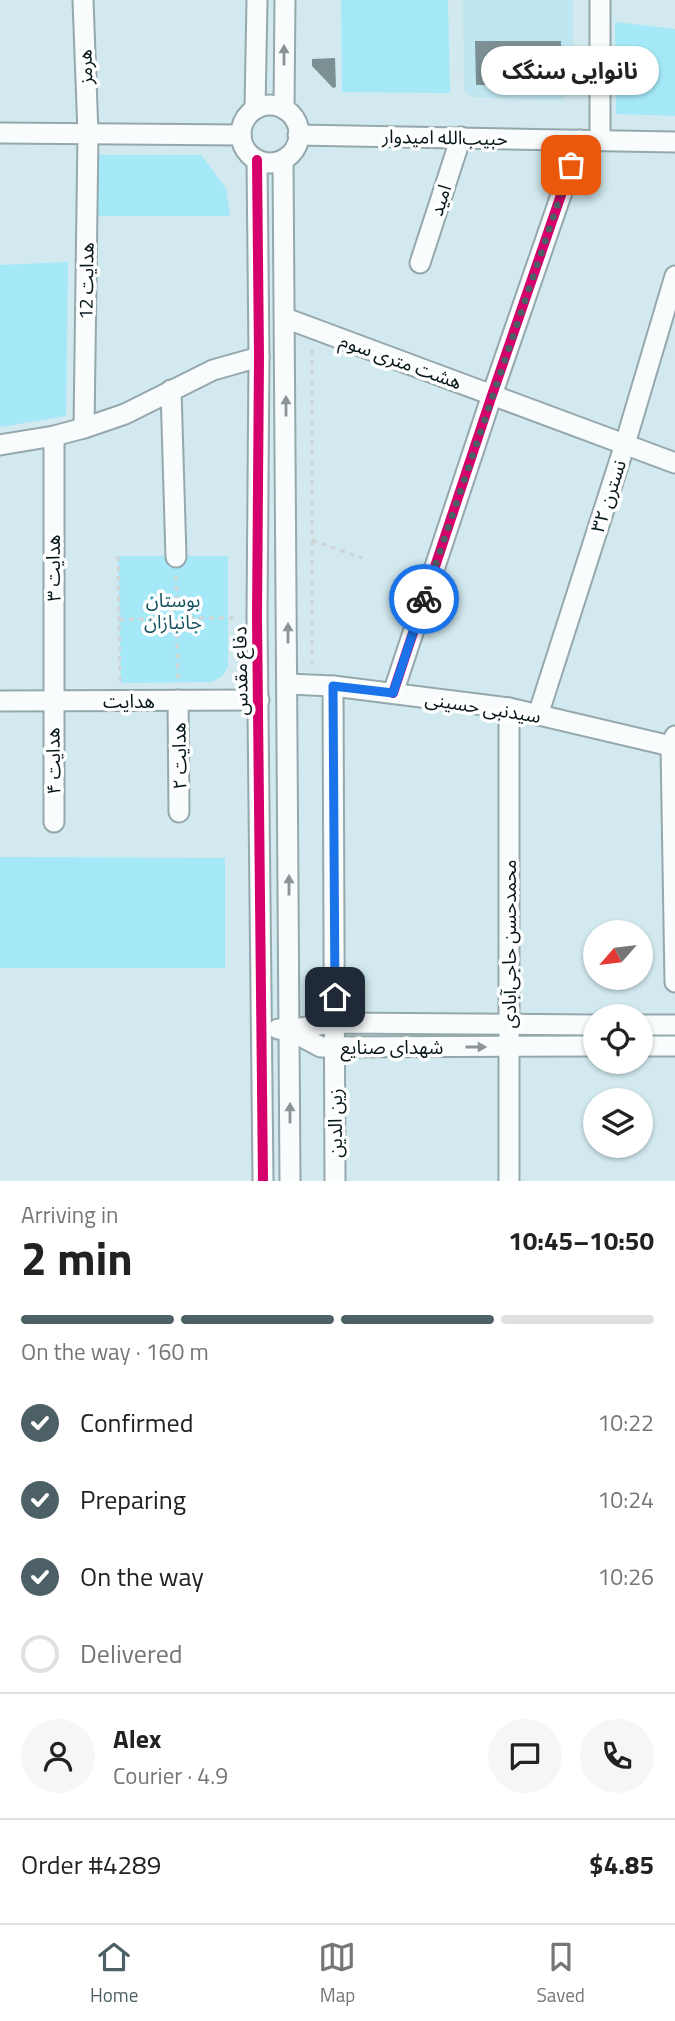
<!DOCTYPE html>
<meta charset="utf-8">
<style>
:root{--surface:#fff;--page:#f6f6f6;--text:#222;--muted:#767676;--line:#e0e0e0;--accent:#4d6065}
body{margin:0;font-family:"Titillium Web","Noto Sans Arabic",sans-serif;background:var(--page);color:var(--text);height:100vh;display:flex;flex-direction:column;font-size:26px;white-space:nowrap}
*{box-sizing:border-box;margin:0}
p{font-size:23px;color:var(--muted)}
.icon{flex:none;width:38px;height:38px;fill:none;stroke:currentColor;stroke-width:2;stroke-linecap:round;stroke-linejoin:round}
.map{position:relative;height:1181px;overflow:hidden}
.side{display:flex;flex-direction:column;background:var(--surface);flex:1}
.side>*{flex:none}
.needle{width:46px;rotate:242deg}
.buttons{position:absolute;left:583px;top:920px;display:grid;gap:14px}
.buttons a{display:grid;place-items:center;width:70px;height:70px;border-radius:50%;background:var(--surface);box-shadow:0 2px 5px #0004;font-size:35px}
.pin{position:absolute;display:grid;place-items:center;width:60px;height:60px;color:#fff;margin:-30px;border-radius:14px;box-shadow:0 4px 10px #0006}
.courier{position:absolute;display:grid;place-items:center;width:70px;height:70px;margin:-35px;border:5px solid #1a73e8;border-radius:50%;background:#fff;color:#222;box-shadow:0 2px 9px #0007}
.bubble{position:absolute;height:49px;border-radius:24px;background:var(--surface);box-shadow:0 2px 5px #0004;font-size:23px;font-weight:700;line-height:49px;text-align:center}
.head em{font-style:normal;font-weight:700}
.head div{display:flex;flex-direction:column-reverse}
.head{display:flex;align-items:center;justify-content:space-between;height:119px;padding:0 21px}
h1{font-size:46px;font-weight:700;line-height:52px}
.bar{display:grid;grid-template-columns:repeat(4,1fr);gap:10px 7px;align-content:center;height:84px;padding:0 21px}
.bar i{height:9px;border-radius:5px;background:var(--line)}
.bar .current{background:var(--accent)}
.bar p{grid-column:span 4}
.line{display:flex;align-items:center;gap:18px;padding:0 21px;border-top:2px solid var(--line)}
.line div{flex:1}
.round{display:grid;place-items:center;flex:none;width:74px;height:74px;border-radius:37px;background:var(--page)}
ol{padding:0 21px;list-style:none}
li{display:flex;align-items:center;gap:21px;height:77px}
li p{margin-inline-start:auto}
li .icon{padding:7px;border-radius:50%;background:var(--accent);color:#fff;stroke-width:4}
li:last-child{color:var(--muted)}
li i{width:38px;height:38px;border:4px solid var(--line);border-radius:50%}
.tab-bar{display:flex;justify-content:space-around;align-items:center;height:98px;border-top:2px solid var(--line);background:var(--surface);font-size:19px;color:var(--muted)}
.tab-bar a{display:grid;justify-items:center;gap:4px}
.tab-bar .current{color:var(--accent)}
.map>svg:first-child{display:block}
.built{fill:#bfe7f1}
.green{fill:#a5e8f8}
.building{fill:#7c9094}
.lines{fill:none;stroke-linecap:round;stroke-linejoin:round}
.minor-casing{stroke:#95a8ac;stroke-width:23}
.path{stroke:#ced6d8;stroke-width:3.5;stroke-dasharray:5 5;stroke-linecap:butt}
.minor{stroke:#f8fcfd;stroke-width:19}
.cycleway-casing{stroke:#fff;stroke-width:15}
.cycleway{stroke:#d6006c;stroke-width:10}
.oneway{fill:#8b9597}
.done{stroke:#4d6065;stroke-width:7;stroke-dasharray:0 12.6}
.route{stroke:#1a73e8;stroke-width:9}
.labels{text-anchor:middle;stroke-width:7;stroke-linejoin:round;paint-order:stroke}
.street-label{font-size:19px;fill:#06171a;stroke:#fff}
.park-label{font-size:19px;fill:#15535f;stroke:#fff}
</style>
<div class="map">
<svg width="675" height="1181" viewBox="0 0 675 1181">
<rect width="100%" height="100%" fill="#d1e9ef"/>
<polygon class="built" points="463,0 573,0 573,90 560,100 471,97 464,89"/>
<g class="green">
<polygon points="341,0 448,0 450,93 342,92"/>
<polygon points="615,22 675,29 675,116 616,114"/>
<polygon points="92,155 201,155 226,188 230,216 92,216"/>
<polygon points="68,262 66,416 0,427 0,265"/>
<polygon points="118,556 228,556 228,667 222,676 212,682 121,683"/>
<polygon points="0,857 225,858 225,968 0,968"/>
</g>
<g class="building">
<polygon points="475,41 561,41 561,85 476,85"/>
<polygon points="335,58 336,87 333,88 312,66 312,59"/>
</g>
<g class="lines">
<g class="minor-casing">
<g id="minor">
<polyline points="83,0 88,134 84,428"/>
<polyline points="600,0 600,140"/>
<circle cx="270" cy="134" r="29"/>
<polyline points="255,109 257,0"/>
<polyline points="284,109 285,0"/>
<polyline points="0,133 241,135"/>
<polyline points="298,135 675,142"/>
<polyline points="257,160 259,357 257,617 263,1181"/>
<polyline points="283,160 290,1181"/>
<polyline points="420,263 461,137"/>
<polyline points="285,318 675,463"/>
<polyline points="171,390 176,557"/>
<polyline points="0,445 54,436 84,428 125,414 213,370 259,357"/>
<polyline points="288,684 333,686 509,708 675,747"/>
<polyline points="333,686 335,1181"/>
<polyline points="393,693 492,395 580,140"/>
<polyline points="178,700 179,812"/>
<polyline points="0,701 259,700"/>
<polyline points="509,708 509,1181"/>
<polyline points="538,715 625,444 675,276"/>
<polyline points="675,736 671,746 675,982"/>
<polyline points="54,822 54,436"/>
<polyline points="640,1025 675,1025"/>
<path d="M278,1029C297,1031 316,1024 336,1023L595,1025"/>
<polyline points="289,1030 321,1047 595,1046"/>
<polyline points="640,1046 675,1046"/>
</g>
</g>
<g class="path">
<polyline points="312,540 362,558"/>
<polyline points="118,556 120,681"/>
<polyline points="176,576 177,606"/>
<polyline points="189,618 239,618"/>
<polyline points="119,620 166,618"/>
<polyline points="177,630 189,618 177,606 166,618 177,630 178,684"/>
<polyline points="312,665 312,348"/>
</g>
<use href="#minor" class="minor"/>
<g class="cycleway-casing">
<g id="cycleway">
<polyline points="257,160 259,357 257,617 263,1181"/>
<polyline points="393,693 492,395 580,140"/>
</g>
</g>
<use href="#cycleway" class="cycleway"/>
</g>
<defs><path id="oneway-solid" d="M-6-.8H1V-3.2L6.5 0L1 3.2V.8H-6Z" transform="scale(1.75)"/></defs>
<g class="oneway">
<use href="#oneway-solid" transform="translate(284 55) rotate(-90)"/>
<use href="#oneway-solid" transform="translate(286 406) rotate(-90)"/>
<use href="#oneway-solid" transform="translate(288 633) rotate(-90)"/>
<use href="#oneway-solid" transform="translate(289 885) rotate(-90)"/>
<use href="#oneway-solid" transform="translate(476 1047)"/>
<use href="#oneway-solid" transform="translate(290 1113) rotate(-90)"/>
</g>
<g class="lines">
<polyline class="done" points="424,599 571,165"/>
<polyline class="route" points="335,997 333,686 393,693 424,599"/>
</g>
<g class="labels">
<g class="street-label">
<text transform="translate(85 67) rotate(-92)" y="7">هرمز</text>
<text transform="translate(445 137) rotate(1)" y="7">حبیب‌الله امیدوار</text>
<text transform="translate(440 200) rotate(-72)" y="7">امید</text>
<text transform="translate(86 281) rotate(-89)" y="7">هدایت 12</text>
<text transform="translate(401 361) rotate(20)" y="7">هشت متری سوم</text>
<text transform="translate(608 496) rotate(-72)" y="7">نسترن ۳۲</text>
<text transform="translate(53 568) rotate(-90)" y="7">هدایت ۳</text>
<text transform="translate(240 671) rotate(-91)" y="7">دفاع مقدس</text>
<text x="129" y="708">هدایت</text>
<text transform="translate(483 707) rotate(9)" y="7">سیدنبی حسینی</text>
<text transform="translate(179 756) rotate(-91)" y="7">هدایت ۲</text>
<text transform="translate(53 761) rotate(-91)" y="7">هدایت ۴</text>
<text transform="translate(509 944) rotate(-90)" y="7">محمدحسن حاجی‌آبادی</text>
<text x="392" y="1054">شهدای صنایع</text>
<text transform="translate(335 1123) rotate(-90)" y="7">زین الدین</text>
</g>
<g class="park-label">
<text x="173" y="607">بوستان<tspan x="173" dy="22">جانبازان</tspan></text>
</g>
</g>
</svg>
<div class="buttons">
<a><svg class="needle" viewBox="-14 -14 28 28"><path d="M0-13l5 13h-10z" fill="#e53935"/><path d="M0 13l5-13h-10z" fill="#767676"/></svg></a>
<a><svg class="icon" aria-label="locate" viewBox="0 0 24 24"><circle cx="12" cy="12" r="6"/><path d="M12 2v4M12 18v4M2 12h4M18 12h4"/></svg></a>
<a><svg class="icon" aria-label="layers" viewBox="0 0 24 24"><path d="M12 4l9 5-9 5-9-5zM3 14l9 5 9-5"/></svg></a>
</div>
<div class="pin" style="left:571px;top:165px;background:#ea580c"><svg class="icon" aria-label="bag" viewBox="0 0 24 24"><path d="M5 8h14l-1 12H6zM9 8a3 3 0 0 1 6 0"/></svg></div>
<div class="pin" style="left:335px;top:997px;background:#1f2937"><svg class="icon" aria-label="home" viewBox="0 0 24 24"><path d="M3 11l9-7 9 7M6 9v11h12V9"/></svg></div>
<div class="courier" style="left:424px;top:599px"><svg class="icon" aria-label="bike" viewBox="0 0 24 24"><circle cx="6" cy="16" r="4"/><circle cx="18" cy="16" r="4"/><path d="M6 16l4-8h5l3 8M10 8l3 8H6M13 5h3"/></svg></div>
<div class="bubble" style="left:481px;top:46px;width:178px">نانوایی سنگک</div>
</div>
<section class="side">
<div class="head"><div><h1>2 min</h1><p>Arriving in</p></div><em>10:45–10:50</em></div>
<div class="bar"><i class="current"></i><i class="current"></i><i class="current"></i><i></i><p>On the way · 160 m</p></div>
<ol>
<li><svg class="icon" aria-label="check" viewBox="0 0 24 24"><path d="M5 12l5 5 9-10"/></svg>Confirmed<p>10:22</p></li>
<li><svg class="icon" aria-label="check" viewBox="0 0 24 24"><path d="M5 12l5 5 9-10"/></svg>Preparing<p>10:24</p></li>
<li><svg class="icon" aria-label="check" viewBox="0 0 24 24"><path d="M5 12l5 5 9-10"/></svg>On the way<p>10:26</p></li>
<li><i></i>Delivered</li>
</ol>
<div class="line" style="height:126px"><a class="round"><svg class="icon" aria-label="person" viewBox="0 0 24 24"><circle cx="12" cy="8" r="4"/><path d="M4 21q1-7 8-7t8 7"/></svg></a><div><b>Alex</b><p>Courier · 4.9</p></div><a class="round"><svg class="icon" aria-label="chat" viewBox="0 0 24 24"><path d="M4 5h16v11H9l-5 4z"/></svg></a><a class="round"><svg class="icon" aria-label="phone" viewBox="0 0 24 24"><path d="M5 4h4l2 5-3 2q2 4 5 5l2-3 5 2v4C11 20 4 13 5 4z"/></svg></a></div>
<div class="line" style="height:91px"><div>Order #4289</div><b>$4.85</b></div>
</section>
<nav class="tab-bar">
<a class="current"><svg class="icon" aria-label="home" viewBox="0 0 24 24"><path d="M3 11l9-7 9 7M6 9v11h12V9"/></svg>Home</a>
<a><svg class="icon" aria-label="map" viewBox="0 0 24 24"><path d="M3 6l6-2 6 2 6-2v14l-6 2-6-2-6 2zM9 4v14M15 6v14"/></svg>Map</a>
<a><svg class="icon" aria-label="saved" viewBox="0 0 24 24"><path d="M7 4h10v16l-5-4-5 4z"/></svg>Saved</a>
</nav>
